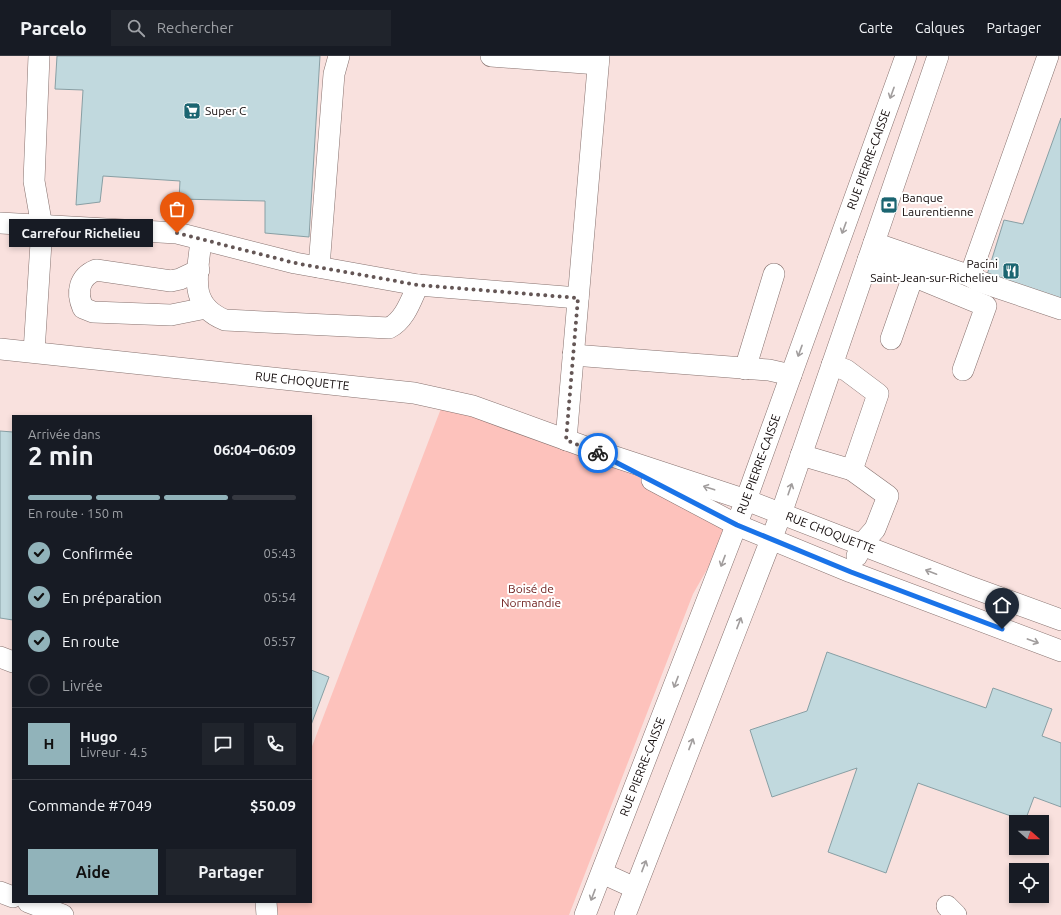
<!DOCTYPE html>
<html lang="fr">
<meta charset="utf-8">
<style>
:root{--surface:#171b24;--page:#20242c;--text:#f1f3f6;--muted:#9ea1a6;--line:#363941;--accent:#91b3ba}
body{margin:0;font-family:Ubuntu,sans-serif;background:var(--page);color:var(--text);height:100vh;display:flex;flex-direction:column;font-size:15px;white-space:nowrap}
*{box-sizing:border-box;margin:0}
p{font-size:13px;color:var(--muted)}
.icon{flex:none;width:22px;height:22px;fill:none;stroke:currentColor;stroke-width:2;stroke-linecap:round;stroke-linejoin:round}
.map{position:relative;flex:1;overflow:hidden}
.details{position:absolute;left:12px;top:359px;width:300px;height:488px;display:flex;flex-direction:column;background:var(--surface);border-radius:0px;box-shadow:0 2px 6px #0003}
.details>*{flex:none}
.needle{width:26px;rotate:110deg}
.buttons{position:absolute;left:1009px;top:759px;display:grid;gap:8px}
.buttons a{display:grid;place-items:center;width:40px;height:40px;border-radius:0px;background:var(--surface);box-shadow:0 2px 6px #0003;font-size:20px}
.pin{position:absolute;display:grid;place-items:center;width:34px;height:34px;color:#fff;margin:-41px -17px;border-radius:50% 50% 50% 0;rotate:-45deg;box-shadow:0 0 4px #0007}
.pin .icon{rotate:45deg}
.courier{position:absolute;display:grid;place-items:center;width:40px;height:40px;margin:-20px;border:3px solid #1a73e8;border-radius:50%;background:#fff;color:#222;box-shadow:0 1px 5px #0007}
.bubble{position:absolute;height:28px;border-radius:0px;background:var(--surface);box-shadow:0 2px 6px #0003;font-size:13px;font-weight:700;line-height:28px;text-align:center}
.head em{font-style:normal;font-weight:700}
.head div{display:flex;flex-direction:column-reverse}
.head{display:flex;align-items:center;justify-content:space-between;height:68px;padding:0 16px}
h1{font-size:26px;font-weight:700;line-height:30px}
.bar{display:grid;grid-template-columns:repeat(4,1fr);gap:6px 4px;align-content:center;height:48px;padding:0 16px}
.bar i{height:5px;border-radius:3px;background:var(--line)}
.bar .active{background:var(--accent)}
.bar p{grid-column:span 4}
.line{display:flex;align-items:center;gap:10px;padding:0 16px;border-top:1px solid var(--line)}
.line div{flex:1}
.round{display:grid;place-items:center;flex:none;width:42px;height:42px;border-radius:0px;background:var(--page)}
ol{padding:0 16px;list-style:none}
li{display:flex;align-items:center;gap:12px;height:44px}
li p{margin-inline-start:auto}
li .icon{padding:4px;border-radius:50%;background:var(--accent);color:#111;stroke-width:4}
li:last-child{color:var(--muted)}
li i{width:22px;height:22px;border:2px solid var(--line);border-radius:50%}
.button{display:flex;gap:8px;margin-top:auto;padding:8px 16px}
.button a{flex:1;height:46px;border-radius:0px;background:var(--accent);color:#111;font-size:16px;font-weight:700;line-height:46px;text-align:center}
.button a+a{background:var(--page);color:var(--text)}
header{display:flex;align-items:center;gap:24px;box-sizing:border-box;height:56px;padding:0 20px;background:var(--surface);border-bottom:1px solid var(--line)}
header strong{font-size:19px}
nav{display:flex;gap:22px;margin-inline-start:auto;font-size:14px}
.search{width:280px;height:36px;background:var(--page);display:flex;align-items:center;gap:10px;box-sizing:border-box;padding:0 14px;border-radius:0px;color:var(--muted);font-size:15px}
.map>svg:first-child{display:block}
.green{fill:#fdc2bc}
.building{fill:#c1d9de;stroke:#889fa4}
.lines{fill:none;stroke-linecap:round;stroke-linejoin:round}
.minor-casing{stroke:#87726f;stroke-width:22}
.minor{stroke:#fff;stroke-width:21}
.oneway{stroke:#a19d9d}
.done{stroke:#645655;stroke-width:4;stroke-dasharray:0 7.2}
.route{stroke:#1a73e8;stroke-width:5}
.labels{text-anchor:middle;stroke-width:4;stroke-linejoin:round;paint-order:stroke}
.poi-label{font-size:12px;fill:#130b0b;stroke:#fff;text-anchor:start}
.street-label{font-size:12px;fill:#130b0b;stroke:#fff}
.park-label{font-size:12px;fill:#6d1d1b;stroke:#fff}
</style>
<header>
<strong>Parcelo</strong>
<div class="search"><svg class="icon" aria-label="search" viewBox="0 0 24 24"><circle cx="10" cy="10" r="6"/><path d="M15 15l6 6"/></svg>Rechercher</div>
<nav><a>Carte</a><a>Calques</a><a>Partager</a></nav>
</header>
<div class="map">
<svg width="1061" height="859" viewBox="0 0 1061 859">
<rect width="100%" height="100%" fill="#f9e1de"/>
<polygon class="green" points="445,342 624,407 734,466 693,538 569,859 272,859 271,846 311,846 311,693"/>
<g class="building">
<polygon points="57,0 320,0 309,181 265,177 265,145 179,143 180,125 103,120 100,146 76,149 83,34 55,33"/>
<polygon points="1061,62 1061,244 987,219 1004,164 1023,168"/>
<polygon points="0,375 13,376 13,564 0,562"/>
<polygon points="827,596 986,652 993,632 1052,653 1042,680 1061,687 1061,751 1034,741 1025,765 918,727 886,817 828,796 857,712 772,741 750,674 807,655"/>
<polygon points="311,614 329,621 311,669"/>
</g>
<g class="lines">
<g class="minor-casing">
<g id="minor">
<polyline points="491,0 598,8"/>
<polyline points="0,167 177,177 295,207 418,229 578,242"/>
<path d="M201,184C198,217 187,249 225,264L389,272C405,264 411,244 418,229"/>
<polyline points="874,187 970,220 1048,0"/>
<polyline points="868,204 913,220 891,283"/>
<polyline points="319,211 334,18 339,0"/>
<path d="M199,214L180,223L171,225L96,214C79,221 76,236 83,252L93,256L171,259L206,252"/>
<polyline points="913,220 986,250 963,314"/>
<polyline points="970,220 978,225 1061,253"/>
<path id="s1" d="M0,293L414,337L473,350L597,395L746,444L968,530L1061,564"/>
<polyline points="34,296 42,171 34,125 39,0"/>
<polyline points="573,299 769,314 791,319"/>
<polyline points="832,309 846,314 878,338 852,414"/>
<polyline points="745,313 774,218"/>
<polyline points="566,384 599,0"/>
<polyline points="801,399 852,414 888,440 875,473 861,489 857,500"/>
<polyline points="652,424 737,469 851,516 1061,595"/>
<polyline points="0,601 13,606"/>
<polyline points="602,817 635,832"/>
<polyline points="0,836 13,841"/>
<polyline points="28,846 63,859"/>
<polyline points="266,846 267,859"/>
<polyline points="947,850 956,859"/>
<path id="s2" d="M585,859L746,444L906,0"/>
<polyline points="625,859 781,458 938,0"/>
</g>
</g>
<use href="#minor" class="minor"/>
</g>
<defs><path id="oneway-shaft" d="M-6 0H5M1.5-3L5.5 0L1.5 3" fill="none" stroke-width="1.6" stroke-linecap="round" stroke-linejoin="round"/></defs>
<g class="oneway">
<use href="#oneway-shaft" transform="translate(892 37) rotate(110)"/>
<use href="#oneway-shaft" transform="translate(844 172) rotate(110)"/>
<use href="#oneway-shaft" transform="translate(800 295) rotate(110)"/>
<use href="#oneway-shaft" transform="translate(709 432) rotate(-162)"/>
<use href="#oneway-shaft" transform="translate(790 433) rotate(-71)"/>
<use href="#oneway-shaft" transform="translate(723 505) rotate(111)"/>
<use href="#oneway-shaft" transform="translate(931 516) rotate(-159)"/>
<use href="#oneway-shaft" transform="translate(739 567) rotate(-69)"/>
<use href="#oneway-shaft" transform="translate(1033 585) rotate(20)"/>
<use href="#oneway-shaft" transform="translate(676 626) rotate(111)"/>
<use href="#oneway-shaft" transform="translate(691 688) rotate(-69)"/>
<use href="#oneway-shaft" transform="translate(644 810) rotate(-69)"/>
<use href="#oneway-shaft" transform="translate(593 839) rotate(111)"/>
</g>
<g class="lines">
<polyline class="done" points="177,177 295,207 418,229 578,242 566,384 598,397"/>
<polyline class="route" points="598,397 737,469 851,516 1002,573"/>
</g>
<defs>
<g id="supermarket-square" transform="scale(0.9)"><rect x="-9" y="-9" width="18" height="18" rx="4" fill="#1b6571" stroke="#fff"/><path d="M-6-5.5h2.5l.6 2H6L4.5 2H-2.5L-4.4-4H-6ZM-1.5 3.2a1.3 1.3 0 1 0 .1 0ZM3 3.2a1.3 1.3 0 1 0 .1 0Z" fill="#fff"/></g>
<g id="bank-square" transform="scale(0.9)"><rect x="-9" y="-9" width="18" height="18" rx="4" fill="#1b6571" stroke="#fff"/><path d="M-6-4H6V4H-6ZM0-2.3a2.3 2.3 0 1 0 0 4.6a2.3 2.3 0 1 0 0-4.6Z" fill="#fff"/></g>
<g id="restaurant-square" transform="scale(0.9)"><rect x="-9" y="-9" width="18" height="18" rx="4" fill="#1b6571" stroke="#fff"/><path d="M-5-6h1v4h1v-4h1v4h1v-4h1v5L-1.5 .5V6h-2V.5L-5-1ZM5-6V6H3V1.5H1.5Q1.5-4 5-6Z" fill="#fff"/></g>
</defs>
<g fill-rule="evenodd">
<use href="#supermarket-square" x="192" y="55"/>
<use href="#bank-square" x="889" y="149"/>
<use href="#restaurant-square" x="1011" y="215"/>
</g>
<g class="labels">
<g class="poi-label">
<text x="205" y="59">Super C</text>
<text x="902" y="146">Banque<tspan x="902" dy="14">Laurentienne</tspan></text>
<text x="998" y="212" text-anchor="end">Pacini<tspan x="998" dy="14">Saint-Jean-sur-Richelieu</tspan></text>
</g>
<g class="street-label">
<text dy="4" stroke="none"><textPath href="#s2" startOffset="807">RUE PIERRE-CAISSE</textPath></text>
<text dy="4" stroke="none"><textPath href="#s1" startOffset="304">RUE CHOQUETTE</textPath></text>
<text dy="4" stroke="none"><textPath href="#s2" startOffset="483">RUE PIERRE-CAISSE</textPath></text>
<text dy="4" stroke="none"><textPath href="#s1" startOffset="856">RUE CHOQUETTE</textPath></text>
<text dy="4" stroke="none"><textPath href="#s2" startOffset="159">RUE PIERRE-CAISSE</textPath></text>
</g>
<g class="park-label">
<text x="531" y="537">Boisé de<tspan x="531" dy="14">Normandie</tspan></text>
</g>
</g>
</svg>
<div class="buttons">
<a><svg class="needle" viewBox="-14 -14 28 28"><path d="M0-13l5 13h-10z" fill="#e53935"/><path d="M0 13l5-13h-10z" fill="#9ea1a6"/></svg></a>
<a><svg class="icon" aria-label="locate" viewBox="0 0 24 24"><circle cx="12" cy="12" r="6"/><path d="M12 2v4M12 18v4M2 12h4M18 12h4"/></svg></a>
</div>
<div class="pin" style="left:177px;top:177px;background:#ea580c"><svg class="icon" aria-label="bag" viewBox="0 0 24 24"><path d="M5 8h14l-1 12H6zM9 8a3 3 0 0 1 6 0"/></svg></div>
<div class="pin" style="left:1002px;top:573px;background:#1f2937"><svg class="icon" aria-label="home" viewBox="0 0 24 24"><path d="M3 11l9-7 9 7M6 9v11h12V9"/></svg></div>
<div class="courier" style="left:598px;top:397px"><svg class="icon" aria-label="bike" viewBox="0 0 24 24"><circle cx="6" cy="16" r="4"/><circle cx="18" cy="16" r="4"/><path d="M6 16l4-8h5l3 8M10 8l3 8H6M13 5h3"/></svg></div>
<div class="bubble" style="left:9px;top:163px;width:144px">Carrefour Richelieu</div>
<section class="details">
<div class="head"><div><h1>2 min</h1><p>Arrivée dans</p></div><em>06:04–06:09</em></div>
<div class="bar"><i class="active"></i><i class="active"></i><i class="active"></i><i></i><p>En route · 150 m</p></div>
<ol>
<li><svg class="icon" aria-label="check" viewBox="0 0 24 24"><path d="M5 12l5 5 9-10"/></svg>Confirmée<p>05:43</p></li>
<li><svg class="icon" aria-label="check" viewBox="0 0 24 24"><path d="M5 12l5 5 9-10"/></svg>En préparation<p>05:54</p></li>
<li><svg class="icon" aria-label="check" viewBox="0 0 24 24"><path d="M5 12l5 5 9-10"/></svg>En route<p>05:57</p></li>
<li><i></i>Livrée</li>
</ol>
<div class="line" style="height:72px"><b class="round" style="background:var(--accent);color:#111">H</b><div><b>Hugo</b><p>Livreur · 4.5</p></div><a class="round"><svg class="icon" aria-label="chat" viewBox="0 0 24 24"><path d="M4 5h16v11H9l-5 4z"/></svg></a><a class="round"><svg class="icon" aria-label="phone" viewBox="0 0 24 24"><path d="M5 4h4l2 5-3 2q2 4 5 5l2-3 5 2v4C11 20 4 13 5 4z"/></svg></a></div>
<div class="line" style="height:52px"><div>Commande #7049</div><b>$50.09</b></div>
<div class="button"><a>Aide</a><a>Partager</a></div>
</section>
</div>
